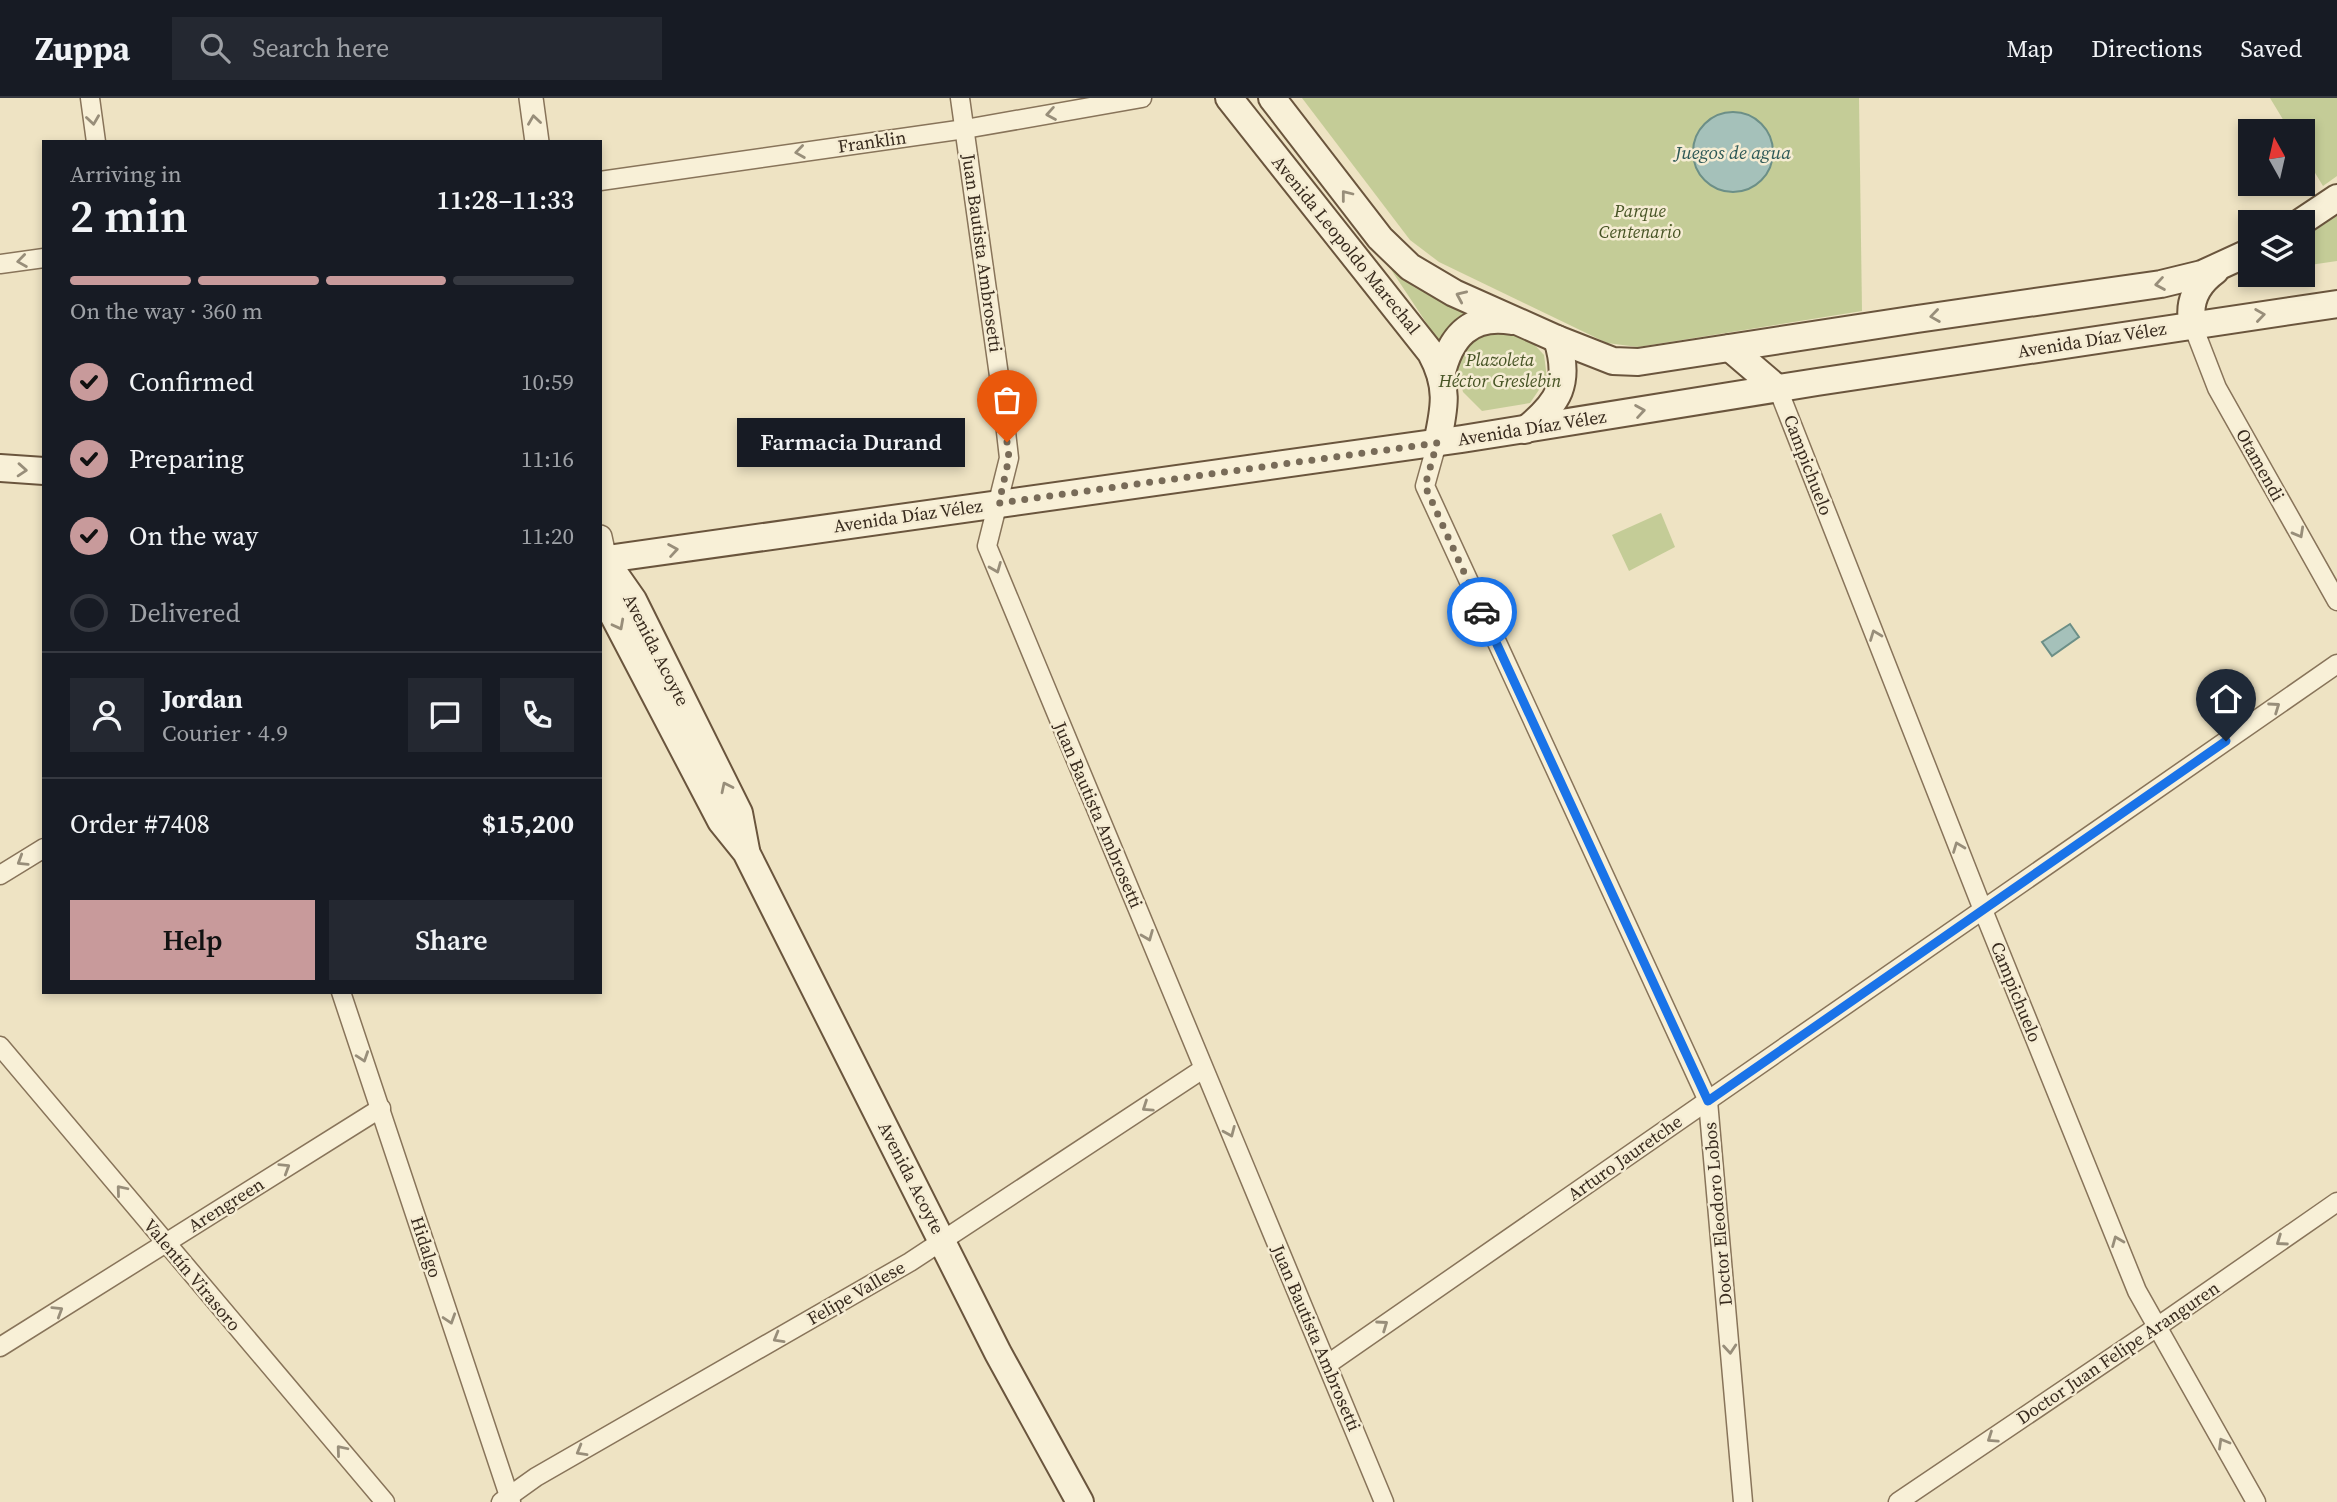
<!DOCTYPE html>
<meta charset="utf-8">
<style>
:root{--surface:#171b24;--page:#242831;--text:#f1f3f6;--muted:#9ea1a6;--line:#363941;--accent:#c89a9b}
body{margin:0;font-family:"Source Serif 4",serif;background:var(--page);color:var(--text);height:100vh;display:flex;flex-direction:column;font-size:26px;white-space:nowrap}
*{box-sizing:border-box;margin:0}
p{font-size:23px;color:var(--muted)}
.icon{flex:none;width:38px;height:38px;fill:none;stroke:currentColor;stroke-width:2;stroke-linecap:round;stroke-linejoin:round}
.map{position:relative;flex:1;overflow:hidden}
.drawer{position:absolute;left:42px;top:42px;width:560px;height:854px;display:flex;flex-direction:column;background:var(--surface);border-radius:0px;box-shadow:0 4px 10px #0003}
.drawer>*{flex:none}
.needle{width:46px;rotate:352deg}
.controls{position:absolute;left:2238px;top:21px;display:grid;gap:14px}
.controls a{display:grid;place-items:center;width:77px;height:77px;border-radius:0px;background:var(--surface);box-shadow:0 4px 10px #0003;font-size:35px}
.pin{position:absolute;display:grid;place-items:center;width:60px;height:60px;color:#fff;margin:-72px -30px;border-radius:50% 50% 50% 0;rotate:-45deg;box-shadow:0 0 7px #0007}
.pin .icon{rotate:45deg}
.courier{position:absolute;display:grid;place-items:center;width:70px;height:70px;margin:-35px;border:5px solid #1a73e8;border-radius:50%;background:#fff;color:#222;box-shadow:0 2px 9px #0007}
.bubble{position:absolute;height:49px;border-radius:0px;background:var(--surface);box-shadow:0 4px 10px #0003;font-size:23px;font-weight:600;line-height:49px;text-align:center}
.headline em{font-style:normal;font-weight:600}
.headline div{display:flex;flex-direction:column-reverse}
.headline{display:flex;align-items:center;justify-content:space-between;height:119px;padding:0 28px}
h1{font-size:46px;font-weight:600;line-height:52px}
.bar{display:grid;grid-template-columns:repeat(4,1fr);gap:10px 7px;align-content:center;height:84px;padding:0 28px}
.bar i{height:9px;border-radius:5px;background:var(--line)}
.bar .active{background:var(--accent)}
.bar p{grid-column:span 4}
.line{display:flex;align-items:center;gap:18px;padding:0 28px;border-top:2px solid var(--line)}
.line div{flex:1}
.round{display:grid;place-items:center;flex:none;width:74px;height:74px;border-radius:0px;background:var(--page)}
ol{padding:0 28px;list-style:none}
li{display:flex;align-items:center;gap:21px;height:77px}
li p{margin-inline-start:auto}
li .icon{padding:7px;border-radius:50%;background:var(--accent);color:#111;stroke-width:4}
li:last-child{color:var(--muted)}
li i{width:38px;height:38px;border:4px solid var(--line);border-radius:50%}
.button{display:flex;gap:14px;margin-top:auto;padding:14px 28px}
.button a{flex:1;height:80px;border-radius:0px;background:var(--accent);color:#111;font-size:28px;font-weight:600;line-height:80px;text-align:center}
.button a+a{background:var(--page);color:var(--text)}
header{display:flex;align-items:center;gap:42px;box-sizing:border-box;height:98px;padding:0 35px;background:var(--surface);border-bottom:2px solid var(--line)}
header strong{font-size:33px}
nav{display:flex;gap:38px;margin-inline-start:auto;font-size:24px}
.search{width:490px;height:63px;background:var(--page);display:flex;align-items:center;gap:18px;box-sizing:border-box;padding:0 24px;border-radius:0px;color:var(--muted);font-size:26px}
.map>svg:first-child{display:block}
.green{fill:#c4cc97}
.water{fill:#a5c1ba;stroke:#6c8f87;stroke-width:2}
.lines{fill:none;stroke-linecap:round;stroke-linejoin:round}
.minor-casing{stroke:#88745a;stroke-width:21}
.tertiary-casing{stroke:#88745a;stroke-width:26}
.secondary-casing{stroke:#6a553d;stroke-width:30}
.minor{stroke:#f8f0d7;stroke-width:18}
.tertiary{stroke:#f8f0d7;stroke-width:23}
.secondary{stroke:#f8f0d7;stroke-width:26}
.oneway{stroke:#988e7a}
.done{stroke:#786b58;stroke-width:7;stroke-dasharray:0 12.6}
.route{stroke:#1a73e8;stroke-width:9}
.labels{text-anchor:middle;stroke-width:5;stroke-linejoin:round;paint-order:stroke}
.street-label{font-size:18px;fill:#382b1e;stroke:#f5ecd3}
.park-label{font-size:18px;font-style:italic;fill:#475425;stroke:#f5ecd3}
.water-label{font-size:19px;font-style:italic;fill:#2d5856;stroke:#f5ecd3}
</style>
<header>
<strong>Zuppa</strong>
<div class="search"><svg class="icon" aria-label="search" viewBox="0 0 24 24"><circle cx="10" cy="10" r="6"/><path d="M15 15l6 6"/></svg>Search here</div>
<nav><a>Map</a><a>Directions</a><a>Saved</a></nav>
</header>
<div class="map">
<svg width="2337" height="1404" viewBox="0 0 2337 1404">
<rect width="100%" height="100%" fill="#eee3c3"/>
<g class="green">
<polygon points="1302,0 1859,0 1862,213 1638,249 1607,245 1439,164 1410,142"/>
<polygon points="2270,0 2337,0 2337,78 2323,88 2303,55 2303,33 2290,33"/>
<polygon points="2337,118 2337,163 2303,168 2303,140"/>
<polygon points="1388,167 1414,189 1465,216 1439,244"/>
<polygon points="1506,234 1532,244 1544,257 1547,280 1530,305 1482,313 1463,294 1457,269 1466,249 1485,237"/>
<polygon points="1661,415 1675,449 1629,473 1612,437"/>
</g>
<g class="water">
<circle cx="1733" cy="54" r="40"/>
<polygon points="2070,526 2079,539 2052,558 2042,544"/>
</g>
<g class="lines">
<g class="minor-casing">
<g id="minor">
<polyline points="90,0 96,44"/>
<polyline points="960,0 1002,299 1009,360 987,448 1384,1404"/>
<polyline points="600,83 965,31 1142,0"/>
<polyline points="0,166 44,160"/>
<polyline points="2193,228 2217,290 2337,503"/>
<polyline points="1778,291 1983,812 2137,1193 2256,1404"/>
<polyline points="1437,345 1425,388 1708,1003 1743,1404"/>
<polyline points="0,777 44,750"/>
<polyline points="341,894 511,1404"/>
<polyline points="0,948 385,1404"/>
<polyline points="0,1249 381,1010"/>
<polyline points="1328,1266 2337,566"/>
<polyline points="501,1404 536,1379 910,1164 1203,971"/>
<polyline points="1898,1404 2157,1229 2337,1104"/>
</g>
</g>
<g class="tertiary-casing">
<g id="tertiary">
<polyline points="531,0 537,44"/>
<polyline points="600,439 605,462"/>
</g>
</g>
<g class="secondary-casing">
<g id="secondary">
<path d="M1229,0L1431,255C1449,288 1445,309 1437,345"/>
<polyline points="1272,0 1380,140 1410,169 1454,195 1557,241 1613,263 1638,264 1917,221 2161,186 2202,176 2250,154"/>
<polyline points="2301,124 2337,100"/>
<path d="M2193,228C2187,204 2197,186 2215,173"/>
<polyline points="1730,250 1778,291"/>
<path d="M1441,278C1450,239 1470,216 1512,223"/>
<path d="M1525,332C1559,305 1571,285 1557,241"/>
<polyline points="0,370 44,373"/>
<polyline points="600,462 1462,341 1817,284 2337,206"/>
<polyline points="605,462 608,507 721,723 746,754 998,1255 1080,1404"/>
<polyline points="605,462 633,502 739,715 746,752"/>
</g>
</g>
<use href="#minor" class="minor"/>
<use href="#tertiary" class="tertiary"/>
<use href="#secondary" class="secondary"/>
</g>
<defs><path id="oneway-chevron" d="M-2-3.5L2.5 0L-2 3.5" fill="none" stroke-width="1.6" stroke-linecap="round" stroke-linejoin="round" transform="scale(1.75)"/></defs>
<g class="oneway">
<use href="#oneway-chevron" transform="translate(1051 16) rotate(170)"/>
<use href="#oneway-chevron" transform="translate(93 22) rotate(82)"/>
<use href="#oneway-chevron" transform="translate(534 22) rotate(-98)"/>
<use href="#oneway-chevron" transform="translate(800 54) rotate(172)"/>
<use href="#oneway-chevron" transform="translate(1346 97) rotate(-128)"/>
<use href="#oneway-chevron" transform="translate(22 163) rotate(172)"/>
<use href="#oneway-chevron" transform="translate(2160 186) rotate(171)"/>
<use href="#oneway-chevron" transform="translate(1461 198) rotate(-156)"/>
<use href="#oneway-chevron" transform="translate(2260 217) rotate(-8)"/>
<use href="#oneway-chevron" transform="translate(1935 218) rotate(172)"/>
<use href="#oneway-chevron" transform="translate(1640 313) rotate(-9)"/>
<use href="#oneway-chevron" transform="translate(22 372) rotate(4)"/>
<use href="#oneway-chevron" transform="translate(2299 435) rotate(61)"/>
<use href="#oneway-chevron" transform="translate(673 452) rotate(-9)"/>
<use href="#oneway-chevron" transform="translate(996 470) rotate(68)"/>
<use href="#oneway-chevron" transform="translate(619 527) rotate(62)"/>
<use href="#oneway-chevron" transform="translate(1875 537) rotate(-111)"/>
<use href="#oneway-chevron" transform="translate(2275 609) rotate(-35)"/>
<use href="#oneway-chevron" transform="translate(726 689) rotate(-116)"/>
<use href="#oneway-chevron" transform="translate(1958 749) rotate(-111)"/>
<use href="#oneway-chevron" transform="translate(22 763) rotate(148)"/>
<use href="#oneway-chevron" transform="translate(1148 838) rotate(68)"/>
<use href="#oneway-chevron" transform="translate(363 959) rotate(71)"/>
<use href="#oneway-chevron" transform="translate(1147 1009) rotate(146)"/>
<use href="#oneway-chevron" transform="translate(1230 1034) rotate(67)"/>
<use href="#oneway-chevron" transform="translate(285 1070) rotate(-32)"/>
<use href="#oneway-chevron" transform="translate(121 1092) rotate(-130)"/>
<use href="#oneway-chevron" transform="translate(2117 1143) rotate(-112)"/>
<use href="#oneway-chevron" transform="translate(2281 1143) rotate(145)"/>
<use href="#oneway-chevron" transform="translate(58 1213) rotate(-32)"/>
<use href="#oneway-chevron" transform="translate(450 1221) rotate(72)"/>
<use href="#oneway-chevron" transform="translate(1383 1227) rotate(-35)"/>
<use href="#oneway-chevron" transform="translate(778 1240) rotate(150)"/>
<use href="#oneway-chevron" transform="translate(1730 1251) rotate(85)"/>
<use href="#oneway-chevron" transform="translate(1992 1340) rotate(146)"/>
<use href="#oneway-chevron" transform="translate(2223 1345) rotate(-120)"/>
<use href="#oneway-chevron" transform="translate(341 1352) rotate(-130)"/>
<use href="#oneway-chevron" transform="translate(581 1353) rotate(150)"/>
</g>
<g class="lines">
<polyline class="done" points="1007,344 1009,360 999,405 1437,345 1425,388 1482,514"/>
<polyline class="route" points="1482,514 1708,1003 2226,643"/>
</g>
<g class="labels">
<g class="street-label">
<text transform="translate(872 44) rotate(-8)" y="6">Franklin</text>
<text transform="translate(1346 147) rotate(51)" y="6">Avenida Leopoldo Marechal</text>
<text transform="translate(982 155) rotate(82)" y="6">Juan Bautista Ambrosetti</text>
<text transform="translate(2092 242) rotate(-9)" y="6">Avenida Díaz Vélez</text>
<text transform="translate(1532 330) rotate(-9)" y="6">Avenida Díaz Vélez</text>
<text transform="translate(1808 367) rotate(69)" y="6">Campichuelo</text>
<text transform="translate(2260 367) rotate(61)" y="6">Otamendi</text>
<text transform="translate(908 418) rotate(-8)" y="6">Avenida Díaz Vélez</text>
<text transform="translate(656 552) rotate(63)" y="6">Avenida Acoyte</text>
<text transform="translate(1098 717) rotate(67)" y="6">Juan Bautista Ambrosetti</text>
<text transform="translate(2016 894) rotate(68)" y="6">Campichuelo</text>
<text transform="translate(1625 1060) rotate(-35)" y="6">Arturo Jauretche</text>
<text transform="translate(911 1080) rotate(63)" y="6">Avenida Acoyte</text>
<text transform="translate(226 1107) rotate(-32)" y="6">Arengreen</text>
<text transform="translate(1718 1116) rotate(-95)" y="6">Doctor Eleodoro Lobos</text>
<text transform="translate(426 1149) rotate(72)" y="6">Hidalgo</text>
<text transform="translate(192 1177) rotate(50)" y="6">Valentín Virasoro</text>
<text transform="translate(856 1195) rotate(-30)" y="6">Felipe Vallese</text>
<text transform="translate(1316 1240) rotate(67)" y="6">Juan Bautista Ambrosetti</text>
<text transform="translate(2118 1255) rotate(-34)" y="6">Doctor Juan Felipe Aranguren</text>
</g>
<g class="park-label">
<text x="1640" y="119">Parque<tspan x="1640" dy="21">Centenario</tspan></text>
<text x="1500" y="268">Plazoleta<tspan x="1500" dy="21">Héctor Greslebin</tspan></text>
</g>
<g class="water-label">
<text x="1733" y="61">Juegos de agua</text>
</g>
</g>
</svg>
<div class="controls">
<a><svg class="needle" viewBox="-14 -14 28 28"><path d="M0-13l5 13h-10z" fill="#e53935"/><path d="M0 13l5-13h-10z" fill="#9ea1a6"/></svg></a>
<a><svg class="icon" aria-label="layers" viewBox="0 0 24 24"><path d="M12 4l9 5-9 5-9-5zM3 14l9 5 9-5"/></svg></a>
</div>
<div class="pin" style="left:1007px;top:344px;background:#ea580c"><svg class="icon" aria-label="bag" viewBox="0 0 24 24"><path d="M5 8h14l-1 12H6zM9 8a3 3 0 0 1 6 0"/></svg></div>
<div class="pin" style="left:2226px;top:643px;background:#1f2937"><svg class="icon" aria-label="home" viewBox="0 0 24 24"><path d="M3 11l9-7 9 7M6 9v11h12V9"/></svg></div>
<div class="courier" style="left:1482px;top:514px"><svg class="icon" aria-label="car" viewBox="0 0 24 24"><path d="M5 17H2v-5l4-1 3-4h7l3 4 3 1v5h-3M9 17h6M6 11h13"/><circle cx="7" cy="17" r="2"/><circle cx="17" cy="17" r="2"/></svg></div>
<div class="bubble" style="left:737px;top:320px;width:228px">Farmacia Durand</div>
<section class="drawer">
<div class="headline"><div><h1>2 min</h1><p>Arriving in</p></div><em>11:28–11:33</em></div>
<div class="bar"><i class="active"></i><i class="active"></i><i class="active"></i><i></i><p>On the way · 360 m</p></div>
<ol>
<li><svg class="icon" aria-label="check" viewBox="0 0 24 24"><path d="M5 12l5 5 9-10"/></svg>Confirmed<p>10:59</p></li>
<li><svg class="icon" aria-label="check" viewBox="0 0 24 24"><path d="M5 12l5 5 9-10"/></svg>Preparing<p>11:16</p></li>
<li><svg class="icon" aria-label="check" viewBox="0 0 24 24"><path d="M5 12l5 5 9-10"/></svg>On the way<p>11:20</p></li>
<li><i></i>Delivered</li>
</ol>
<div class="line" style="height:126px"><a class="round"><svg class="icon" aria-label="person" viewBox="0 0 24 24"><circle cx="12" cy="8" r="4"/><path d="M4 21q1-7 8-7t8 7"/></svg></a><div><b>Jordan</b><p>Courier · 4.9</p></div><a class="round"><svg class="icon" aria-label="chat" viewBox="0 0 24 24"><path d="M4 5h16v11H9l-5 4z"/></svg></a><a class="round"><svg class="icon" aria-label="phone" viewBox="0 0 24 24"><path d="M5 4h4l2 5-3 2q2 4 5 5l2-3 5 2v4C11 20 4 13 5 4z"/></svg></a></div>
<div class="line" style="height:91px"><div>Order #7408</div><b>$15,200</b></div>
<div class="button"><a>Help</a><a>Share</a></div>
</section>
</div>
